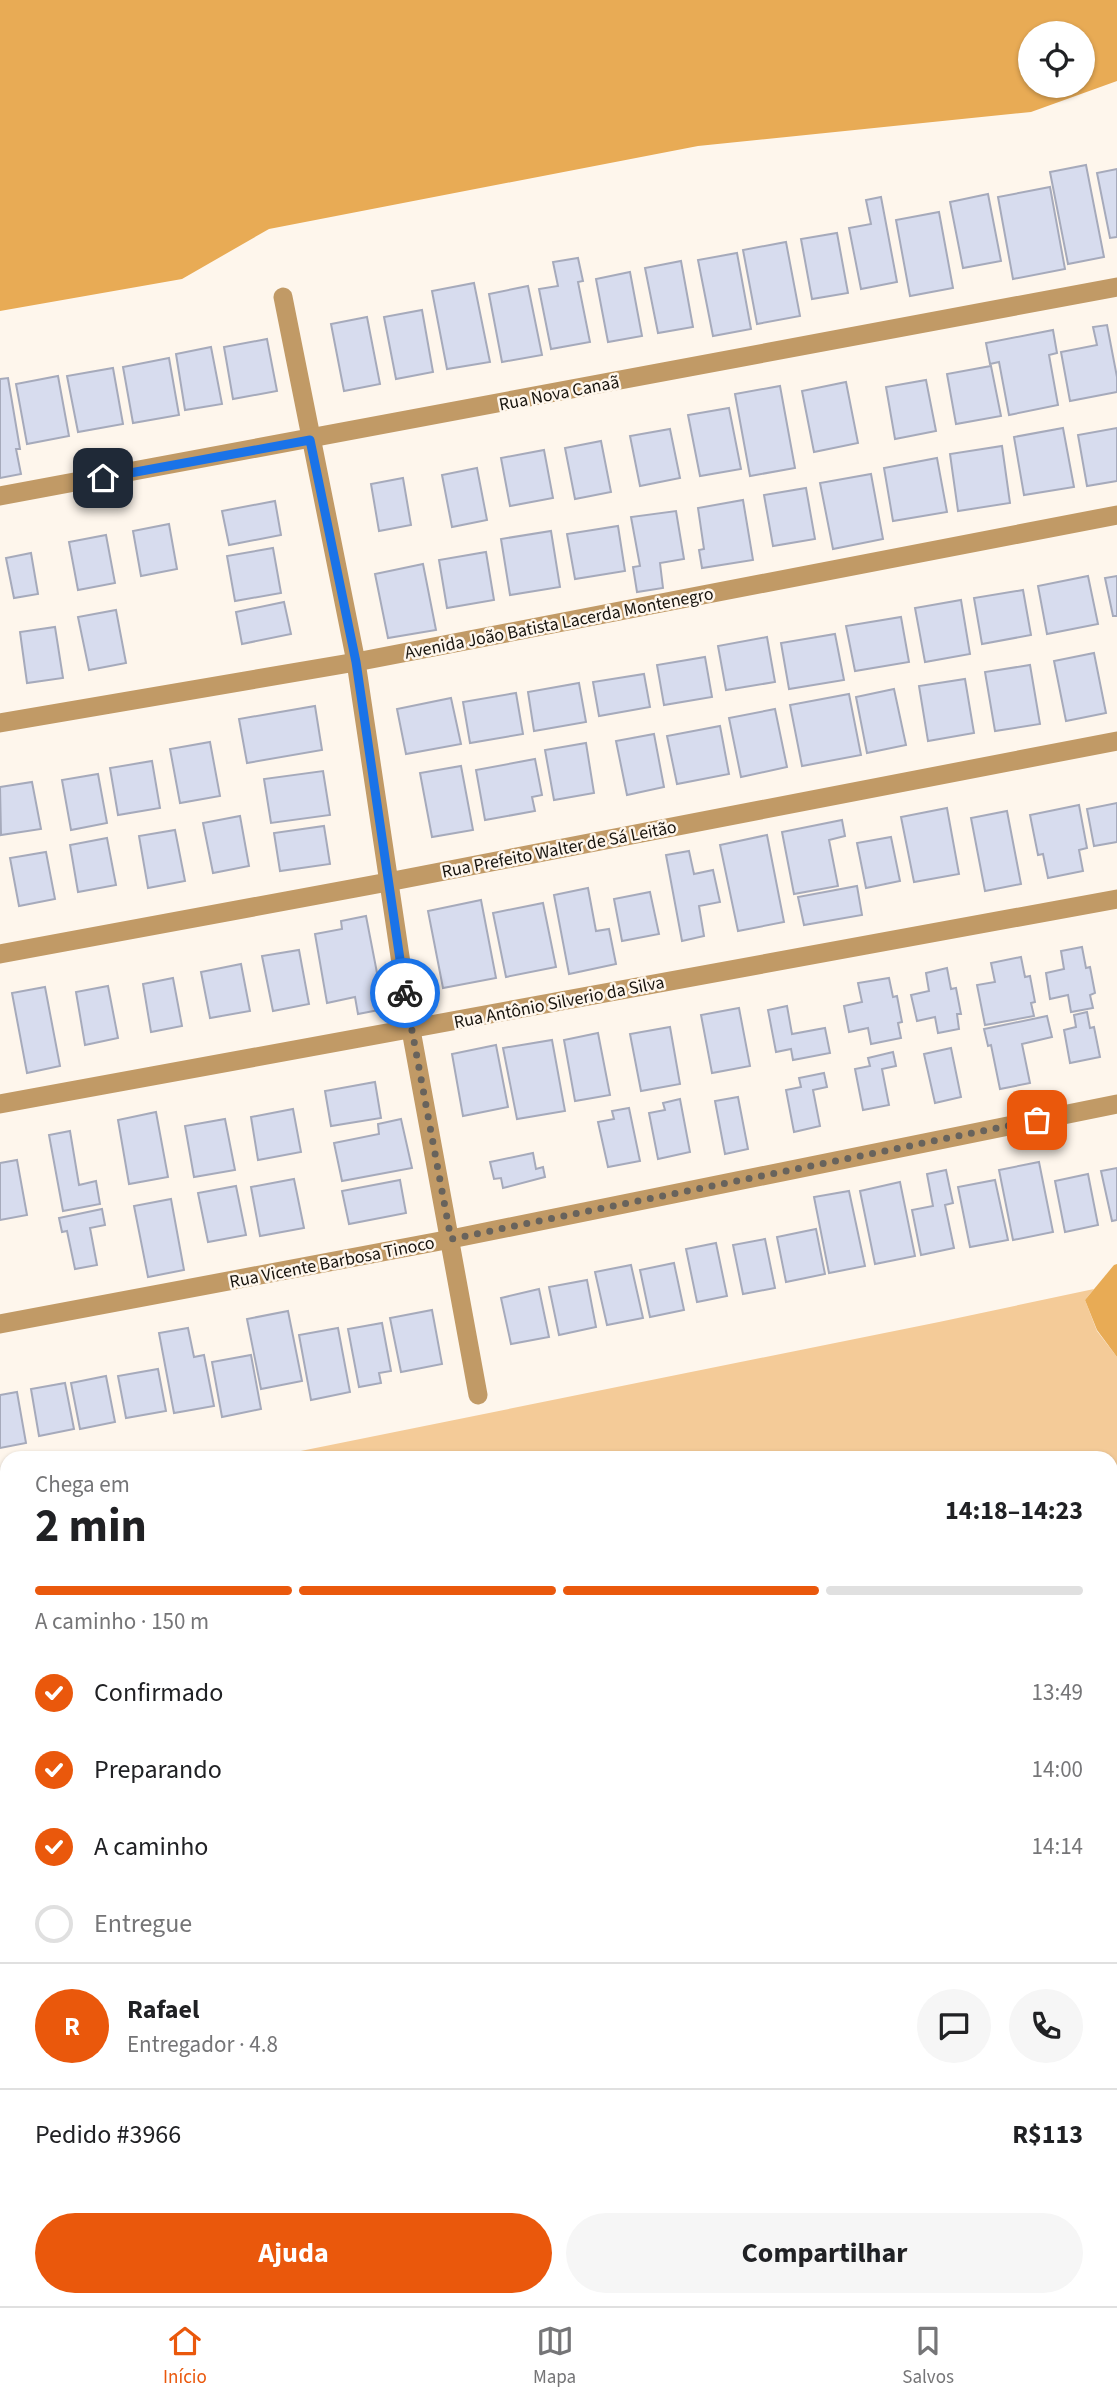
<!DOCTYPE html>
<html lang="pt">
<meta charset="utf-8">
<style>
:root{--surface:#fff;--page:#f6f6f6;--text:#202124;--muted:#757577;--line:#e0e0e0;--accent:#ea580c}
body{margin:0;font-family:"Source Sans 3",sans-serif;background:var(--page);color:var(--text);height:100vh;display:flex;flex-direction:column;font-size:26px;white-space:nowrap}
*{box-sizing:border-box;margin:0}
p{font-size:23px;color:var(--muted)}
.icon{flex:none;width:38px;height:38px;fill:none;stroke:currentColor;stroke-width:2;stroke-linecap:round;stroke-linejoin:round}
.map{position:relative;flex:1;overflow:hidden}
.sheet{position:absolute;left:0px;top:1451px;width:1118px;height:856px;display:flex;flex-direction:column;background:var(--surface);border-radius:21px 21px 0 0;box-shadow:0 2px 5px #0004}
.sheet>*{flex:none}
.controls{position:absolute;left:1018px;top:21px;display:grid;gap:14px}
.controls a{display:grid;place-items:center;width:77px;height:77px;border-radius:50%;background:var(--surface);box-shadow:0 2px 5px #0004;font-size:35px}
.pin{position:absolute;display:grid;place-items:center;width:60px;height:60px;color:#fff;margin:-30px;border-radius:14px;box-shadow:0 4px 10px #0006}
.courier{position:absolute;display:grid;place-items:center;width:70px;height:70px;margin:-35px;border:5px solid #1a73e8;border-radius:50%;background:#fff;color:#222;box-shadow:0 2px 9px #0007}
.overview em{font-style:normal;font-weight:700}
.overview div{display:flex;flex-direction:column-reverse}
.overview{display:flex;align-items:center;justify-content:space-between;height:119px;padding:0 35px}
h1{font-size:46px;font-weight:700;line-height:52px}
.bar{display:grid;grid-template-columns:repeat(4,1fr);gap:10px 7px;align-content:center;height:84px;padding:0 35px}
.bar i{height:9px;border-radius:5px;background:var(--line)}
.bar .active{background:var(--accent)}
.bar p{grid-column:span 4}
.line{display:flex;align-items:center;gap:18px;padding:0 35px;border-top:2px solid var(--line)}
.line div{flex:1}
.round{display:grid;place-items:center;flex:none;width:74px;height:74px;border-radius:37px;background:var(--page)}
ol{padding:0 35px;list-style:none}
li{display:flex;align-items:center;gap:21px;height:77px}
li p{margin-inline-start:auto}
li .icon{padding:7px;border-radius:50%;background:var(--accent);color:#fff;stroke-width:4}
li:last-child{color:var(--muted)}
li i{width:38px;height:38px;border:4px solid var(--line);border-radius:50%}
.primary-button{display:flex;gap:14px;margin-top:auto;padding:14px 35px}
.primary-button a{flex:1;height:80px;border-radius:42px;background:var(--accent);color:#fff;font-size:28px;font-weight:700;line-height:80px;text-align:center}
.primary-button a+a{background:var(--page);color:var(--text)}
.menu{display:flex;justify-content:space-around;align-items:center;height:98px;border-top:2px solid var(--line);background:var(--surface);font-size:19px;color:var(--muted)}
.menu a{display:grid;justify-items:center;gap:4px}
.menu .active{color:var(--accent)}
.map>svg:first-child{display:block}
.green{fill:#f4cb98}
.forest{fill:#e8ab55;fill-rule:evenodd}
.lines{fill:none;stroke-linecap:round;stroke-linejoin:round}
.stream{stroke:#ce9239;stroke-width:10}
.building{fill:#d7dcee;stroke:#a6aabb;stroke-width:2}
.minor{stroke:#c19a66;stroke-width:19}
.done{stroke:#68635c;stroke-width:7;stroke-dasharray:0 12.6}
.route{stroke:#1a73e8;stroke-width:9}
.labels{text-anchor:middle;stroke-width:5;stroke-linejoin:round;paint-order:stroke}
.street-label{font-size:18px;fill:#18140e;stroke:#fef6ec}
</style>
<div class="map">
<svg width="1117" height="2306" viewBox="0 0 1117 2306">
<rect width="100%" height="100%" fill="#fef6ec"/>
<g class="green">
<polygon points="1094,1289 1085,1300 1097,1331 1117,1357 1117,1975 1111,1979 1111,1458 266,1458 939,1322"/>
<polygon points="7,1509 7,2072 0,2073 0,1511"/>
<polygon points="7,2291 7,2300 998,2300 998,2306 0,2306 0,2293"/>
</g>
<g class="forest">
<path d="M0,0H1117V81L1031,112L698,146L269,229L182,279L0,311ZM1031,33H1083V86H1031Z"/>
<polygon points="1117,1264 1117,1357 1097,1330 1085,1300 1114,1265"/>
<polygon points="1117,1600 1117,1678 1111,1672 1111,1613"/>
<polygon points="1117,1847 1117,1948 1111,1953 1111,1848"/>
<polygon points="7,2251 7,2291 0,2293 0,2253"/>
<polygon points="253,2300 726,2300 716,2306 252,2306"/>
<polygon points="869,2300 952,2300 937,2306 875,2306"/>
</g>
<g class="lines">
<g class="stream">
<polyline points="1111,1806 1117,1796"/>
<polyline points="225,2306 242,2300"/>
</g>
</g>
<g class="building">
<polygon points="1086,165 1104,257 1068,264 1050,172"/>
<polygon points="1117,169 1117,237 1110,238 1097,173"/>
<polygon points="1050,187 1065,269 1013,279 998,197"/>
<polygon points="988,194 1001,261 963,268 950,202"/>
<polygon points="881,197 897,282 861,289 849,228 871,224 866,200"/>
<polygon points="939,212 953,288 910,296 896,220"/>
<polygon points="837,233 848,293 812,299 801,239"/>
<polygon points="786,242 800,316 757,324 743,250"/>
<polygon points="737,253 751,329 713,336 698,260"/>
<polygon points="578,258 583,281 578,282 590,342 551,349 539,289 558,286 553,262"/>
<polygon points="681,261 693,327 658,333 645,268"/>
<polygon points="630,272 642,336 608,342 596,279"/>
<polygon points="474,283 490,362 447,369 432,291"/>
<polygon points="528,286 542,355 502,362 489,294"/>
<polygon points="422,310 433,372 396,379 384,317"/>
<polygon points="367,317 380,384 344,391 331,324"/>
<polygon points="1107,325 1117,377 1117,392 1070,401 1061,352 1097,345 1093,327"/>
<polygon points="1053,330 1057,353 1049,355 1058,405 1009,415 999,362 990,364 986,343"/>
<polygon points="267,339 277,391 233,399 224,347"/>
<polygon points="211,347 222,404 185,410 176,354"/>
<polygon points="169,358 179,415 133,423 123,367"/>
<polygon points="991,366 1001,416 956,424 947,374"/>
<polygon points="113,368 123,424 78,432 67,376"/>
<polygon points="58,376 69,436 27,444 16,384"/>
<polygon points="8,378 20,449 16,449 21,474 0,478 0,379"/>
<polygon points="926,380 936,431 895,439 886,387"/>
<polygon points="846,382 858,443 814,452 802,391"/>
<polygon points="780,386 795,468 750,476 735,394"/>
<polygon points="729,408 741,469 700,476 688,415"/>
<polygon points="1063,428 1074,487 1024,495 1014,437"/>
<polygon points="1117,428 1117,481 1087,486 1078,435"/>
<polygon points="670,429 680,478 640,486 630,436"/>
<polygon points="601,441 611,492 575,499 565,448"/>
<polygon points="1002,446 1010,503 958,511 950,454"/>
<polygon points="544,450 553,498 510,506 501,458"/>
<polygon points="937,458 947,512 893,521 884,468"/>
<polygon points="477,468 487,520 452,527 442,475"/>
<polygon points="871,474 883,539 833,549 820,483"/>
<polygon points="403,478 411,525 379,531 371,484"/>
<polygon points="806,488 815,539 773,546 764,495"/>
<polygon points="743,500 753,560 702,568 699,550 704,549 698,508"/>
<polygon points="275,501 281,535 229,545 222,511"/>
<polygon points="676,511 684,559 660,563 663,588 637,592 633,567 640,566 631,517"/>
<polygon points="169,524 177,569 141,576 133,531"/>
<polygon points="618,526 625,571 575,579 567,534"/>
<polygon points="551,531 560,587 510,595 501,539"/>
<polygon points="106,535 115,583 78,590 69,542"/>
<polygon points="273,548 281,593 235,601 227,556"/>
<polygon points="486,552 494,600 447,608 439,560"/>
<polygon points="31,553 38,594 14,598 6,558"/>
<polygon points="423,564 436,630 388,638 375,574"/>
<polygon points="1088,576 1098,624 1047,634 1038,586"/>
<polygon points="1117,576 1117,616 1113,616 1105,578"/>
<polygon points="1023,590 1031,635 982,644 974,598"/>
<polygon points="961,600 970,654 925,662 915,608"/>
<polygon points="284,602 291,634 242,644 236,612"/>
<polygon points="116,610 126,663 89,670 78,617"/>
<polygon points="901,617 909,662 855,671 846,626"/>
<polygon points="55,627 63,678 27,683 20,632"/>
<polygon points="835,634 844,680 789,689 781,643"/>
<polygon points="767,637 775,682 726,690 718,646"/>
<polygon points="1094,653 1106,713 1066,721 1054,661"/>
<polygon points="705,657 712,697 664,705 657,665"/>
<polygon points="1030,665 1040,724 995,731 985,672"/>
<polygon points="644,674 650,707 599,716 593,682"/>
<polygon points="965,679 974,733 928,741 919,686"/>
<polygon points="579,683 586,722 534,731 528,692"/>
<polygon points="894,689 906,745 867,753 856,697"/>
<polygon points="516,693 523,734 470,743 463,702"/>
<polygon points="849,694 861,755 802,766 790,705"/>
<polygon points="451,698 461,744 406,754 397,709"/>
<polygon points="315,706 322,750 247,763 239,719"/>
<polygon points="775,709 787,767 741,777 729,718"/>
<polygon points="720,726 729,774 677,784 667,736"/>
<polygon points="654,734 664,787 627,795 616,741"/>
<polygon points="210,742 220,796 180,803 170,749"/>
<polygon points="586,743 594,793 554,800 545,750"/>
<polygon points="535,759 542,795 532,797 535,811 485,820 476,770"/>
<polygon points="152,761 160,808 118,815 110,768"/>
<polygon points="461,766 473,830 432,837 420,773"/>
<polygon points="323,771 330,815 271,823 264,779"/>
<polygon points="98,774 107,823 71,830 62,780"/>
<polygon points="32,782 41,829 1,835 0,787"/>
<polygon points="1117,803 1117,842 1094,846 1087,809"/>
<polygon points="1079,805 1087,848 1079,850 1083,871 1048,878 1043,854 1038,855 1030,815"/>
<polygon points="947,808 959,874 914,882 901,817"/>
<polygon points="1007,811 1021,884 985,891 971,818"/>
<polygon points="240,816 249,866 213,873 203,823"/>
<polygon points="842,820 845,836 829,840 838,886 794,894 782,832"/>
<polygon points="324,826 330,864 280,871 274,833"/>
<polygon points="175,830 185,881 148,888 139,836"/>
<polygon points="767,835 784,922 738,931 720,845"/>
<polygon points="891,837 900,881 866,888 857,843"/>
<polygon points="107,838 116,885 78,892 70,845"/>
<polygon points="689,851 694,874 713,870 720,902 699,906 704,936 682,941 666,855"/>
<polygon points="46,852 55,899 19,906 10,858"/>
<polygon points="857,886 862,915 804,925 798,897"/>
<polygon points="588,888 596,931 609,929 616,964 569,974 554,895"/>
<polygon points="650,892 659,934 622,941 614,899"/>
<polygon points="481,900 496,978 443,988 428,911"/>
<polygon points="543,903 556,967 506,977 493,913"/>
<polygon points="366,916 384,1009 358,1014 355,997 327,1003 315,934 342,929 341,921"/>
<polygon points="1082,947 1086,968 1090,967 1095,993 1090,995 1093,1008 1071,1012 1068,995 1050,999 1046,973 1064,969 1061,951"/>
<polygon points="299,950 309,1004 273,1011 262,956"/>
<polygon points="1021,957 1025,977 1030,976 1035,1002 1031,1003 1034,1016 985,1025 977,985 995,982 991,963"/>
<polygon points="241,964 250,1011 210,1018 201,972"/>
<polygon points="947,968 951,989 956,988 961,1014 957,1014 959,1029 938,1033 935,1017 917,1021 911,995 929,991 926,973"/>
<polygon points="173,978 182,1026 151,1032 143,984"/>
<polygon points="889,978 893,997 897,996 902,1022 898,1023 901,1038 871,1044 868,1028 849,1032 844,1006 862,1002 858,983"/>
<polygon points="108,986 118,1038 85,1045 76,992"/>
<polygon points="45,987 60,1066 27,1073 12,993"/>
<polygon points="787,1006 792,1034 825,1028 830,1053 793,1060 791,1049 776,1052 768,1010"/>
<polygon points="739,1008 750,1066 712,1073 701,1015"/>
<polygon points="1087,1012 1090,1028 1094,1027 1100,1057 1070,1063 1064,1030 1076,1027 1074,1015"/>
<polygon points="1047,1016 1052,1037 1022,1044 1030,1083 1000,1089 991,1045 988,1046 984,1029"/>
<polygon points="670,1027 680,1084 641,1091 630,1034"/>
<polygon points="598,1033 610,1095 575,1101 564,1040"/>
<polygon points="552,1040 565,1111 517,1119 503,1048"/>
<polygon points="496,1045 508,1107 463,1116 452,1054"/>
<polygon points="951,1048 961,1097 935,1103 924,1054"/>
<polygon points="893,1052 896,1066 882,1069 889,1105 863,1110 855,1069 870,1066 868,1058"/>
<polygon points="824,1073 827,1087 813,1090 820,1126 794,1132 786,1090 801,1087 799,1078"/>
<polygon points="375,1082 381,1118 331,1126 325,1091"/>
<polygon points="738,1097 748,1149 725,1154 715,1101"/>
<polygon points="680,1099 690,1152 658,1159 649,1113 665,1110 663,1103"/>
<polygon points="629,1108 640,1161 608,1167 598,1122 614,1119 612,1111"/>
<polygon points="293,1109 301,1152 258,1160 251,1117"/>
<polygon points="156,1112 168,1177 129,1184 118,1120"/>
<polygon points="225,1119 235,1170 194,1177 185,1126"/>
<polygon points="401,1119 412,1168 342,1181 334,1143 379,1134 378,1124"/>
<polygon points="70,1131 79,1185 96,1181 100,1204 63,1211 49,1135"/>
<polygon points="533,1153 536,1169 543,1167 545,1177 503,1188 501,1178 494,1179 490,1162"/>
<polygon points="17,1160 27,1215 0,1220 0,1163"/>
<polygon points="1039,1162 1053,1232 1013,1240 999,1170"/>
<polygon points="1117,1168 1117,1220 1112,1221 1101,1171"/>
<polygon points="946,1170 953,1203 945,1205 954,1248 921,1255 912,1210 933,1206 927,1174"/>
<polygon points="1088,1174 1098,1225 1065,1232 1055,1181"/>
<polygon points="294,1179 304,1228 260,1236 251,1187"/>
<polygon points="400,1180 406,1213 349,1224 342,1191"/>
<polygon points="995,1180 1008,1240 970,1247 958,1187"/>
<polygon points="900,1182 915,1256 875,1264 860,1191"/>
<polygon points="236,1186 246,1235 208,1242 198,1193"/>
<polygon points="849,1191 865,1266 829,1273 814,1197"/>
<polygon points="171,1199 184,1270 148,1277 134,1206"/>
<polygon points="102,1209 105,1225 90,1228 97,1265 75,1269 67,1231 62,1232 59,1218"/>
<polygon points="816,1229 825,1274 786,1282 777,1237"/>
<polygon points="765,1239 775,1288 743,1294 733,1245"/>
<polygon points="716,1243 727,1296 697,1302 686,1249"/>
<polygon points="674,1263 684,1310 650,1317 640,1270"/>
<polygon points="631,1265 643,1318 607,1325 595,1272"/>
<polygon points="587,1280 596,1327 559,1335 549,1287"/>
<polygon points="539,1289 549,1337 511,1344 501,1298"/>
<polygon points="432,1310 442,1364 401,1372 390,1318"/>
<polygon points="288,1311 302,1381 261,1389 247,1319"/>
<polygon points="382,1323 391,1371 379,1373 381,1383 359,1387 348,1329"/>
<polygon points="188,1328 194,1357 204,1355 214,1406 174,1413 159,1333"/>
<polygon points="338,1328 350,1392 311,1400 299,1335"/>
<polygon points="251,1355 261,1409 222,1417 212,1362"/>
<polygon points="158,1369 166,1411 126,1418 118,1376"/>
<polygon points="106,1376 115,1422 80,1429 71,1383"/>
<polygon points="65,1383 74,1429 39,1436 31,1389"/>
<polygon points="17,1392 26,1443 0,1448 0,1395"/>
</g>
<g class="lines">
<g class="minor">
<polyline points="283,297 356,662 411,1030 478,1395"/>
<polyline points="0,496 1117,287"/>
<polyline points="0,723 356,662 1117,515"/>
<polyline points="0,954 388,882 1117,741"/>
<polyline points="0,1104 1117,899"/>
<polyline points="0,1324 451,1239 1117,1104"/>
<polyline points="1111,2025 1117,2021"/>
<polyline points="1111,2226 1117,2224"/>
<polyline points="1014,2306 1014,2300"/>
</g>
</g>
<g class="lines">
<polyline class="done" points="405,993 451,1239 1037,1120"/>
<polyline class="route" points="103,478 310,440 356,662 405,993"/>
</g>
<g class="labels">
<g class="street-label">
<text transform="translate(559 393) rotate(-11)" y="6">Rua Nova Canaã</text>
<text transform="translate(559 623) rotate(-11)" y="6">Avenida João Batista Lacerda Montenegro</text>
<text transform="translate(559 849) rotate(-11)" y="6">Rua Prefeito Walter de Sá Leitão</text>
<text transform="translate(559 1002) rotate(-11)" y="6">Rua Antônio Silverio da Silva</text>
<text transform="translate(332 1262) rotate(-11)" y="6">Rua Vicente Barbosa Tinoco</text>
</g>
</g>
</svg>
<div class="controls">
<a><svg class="icon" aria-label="locate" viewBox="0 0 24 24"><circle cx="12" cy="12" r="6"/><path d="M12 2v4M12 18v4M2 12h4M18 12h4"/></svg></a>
</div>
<div class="pin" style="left:1037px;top:1120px;background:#ea580c"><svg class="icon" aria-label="bag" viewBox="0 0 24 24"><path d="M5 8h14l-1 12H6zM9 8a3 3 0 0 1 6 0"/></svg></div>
<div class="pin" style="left:103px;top:478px;background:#1f2937"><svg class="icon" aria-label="home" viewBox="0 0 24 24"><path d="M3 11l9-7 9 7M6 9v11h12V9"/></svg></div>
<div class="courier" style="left:405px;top:993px"><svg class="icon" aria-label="bike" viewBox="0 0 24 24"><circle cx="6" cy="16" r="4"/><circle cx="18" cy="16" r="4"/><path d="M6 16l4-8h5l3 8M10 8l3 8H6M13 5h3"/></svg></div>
<section class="sheet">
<div class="overview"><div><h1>2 min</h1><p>Chega em</p></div><em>14:18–14:23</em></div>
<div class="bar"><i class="active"></i><i class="active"></i><i class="active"></i><i></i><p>A caminho · 150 m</p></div>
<ol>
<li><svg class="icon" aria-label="check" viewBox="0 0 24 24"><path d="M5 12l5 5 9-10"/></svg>Confirmado<p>13:49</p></li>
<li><svg class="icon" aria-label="check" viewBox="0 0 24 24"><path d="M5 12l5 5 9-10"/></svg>Preparando<p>14:00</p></li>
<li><svg class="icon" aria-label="check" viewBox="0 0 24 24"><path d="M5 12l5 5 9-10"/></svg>A caminho<p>14:14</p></li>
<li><i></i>Entregue</li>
</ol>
<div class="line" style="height:126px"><b class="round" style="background:var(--accent);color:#fff">R</b><div><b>Rafael</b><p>Entregador · 4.8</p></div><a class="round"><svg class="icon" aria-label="chat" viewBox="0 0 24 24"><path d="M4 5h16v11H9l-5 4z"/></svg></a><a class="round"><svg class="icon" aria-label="phone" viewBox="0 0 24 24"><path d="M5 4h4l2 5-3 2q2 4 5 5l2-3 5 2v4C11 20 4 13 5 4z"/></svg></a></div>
<div class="line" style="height:91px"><div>Pedido #3966</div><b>R$113</b></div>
<div class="primary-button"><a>Ajuda</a><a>Compartilhar</a></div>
</section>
</div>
<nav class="menu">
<a class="active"><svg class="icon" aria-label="home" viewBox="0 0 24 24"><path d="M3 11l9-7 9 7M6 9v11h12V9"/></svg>Início</a>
<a><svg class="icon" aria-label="map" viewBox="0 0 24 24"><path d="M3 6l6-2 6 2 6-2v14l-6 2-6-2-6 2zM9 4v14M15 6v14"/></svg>Mapa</a>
<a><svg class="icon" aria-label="saved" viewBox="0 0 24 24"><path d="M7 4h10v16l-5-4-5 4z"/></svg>Salvos</a>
</nav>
